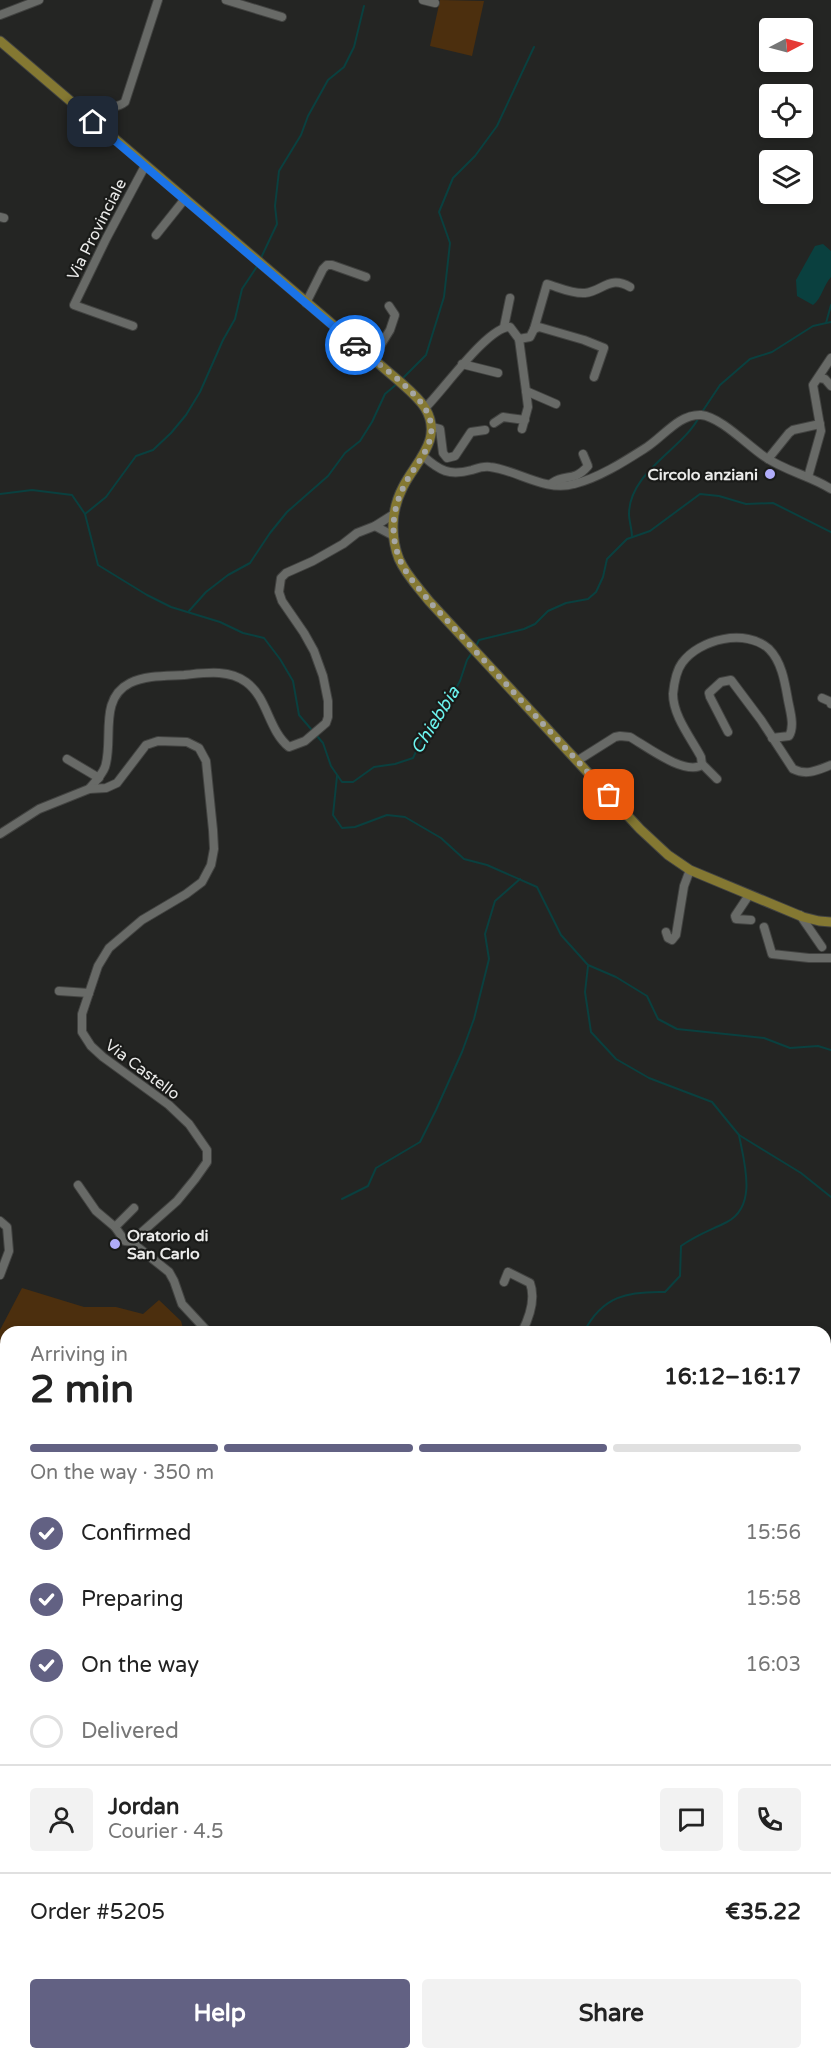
<!DOCTYPE html>
<meta charset="utf-8">
<style>
:root{--surface:#fff;--page:#f2f2f2;--text:#222;--muted:#767676;--line:#e0e0e0;--accent:#626183}
body{margin:0;font-family:"Varela Round",sans-serif;background:var(--page);color:var(--text);height:100vh;display:flex;flex-direction:column;font-size:22px;white-space:nowrap}
*{box-sizing:border-box;margin:0}
p{font-size:20px;color:var(--muted)}
.icon{flex:none;width:33px;height:33px;fill:none;stroke:currentColor;stroke-width:2;stroke-linecap:round;stroke-linejoin:round}
.map{position:relative;flex:1;overflow:hidden}
.panel{position:absolute;left:0px;top:1326px;width:831px;height:734px;display:flex;flex-direction:column;background:var(--surface);border-radius:18px 18px 0 0;box-shadow:0 3px 9px #0003}
.panel>*{flex:none}
.needle{width:39px;rotate:84deg}
.controls{position:absolute;left:759px;top:18px;display:grid;gap:12px}
.controls a{display:grid;place-items:center;width:54px;height:54px;border-radius:6px;background:var(--surface);box-shadow:0 3px 9px #0003;font-size:30px}
.pin{position:absolute;display:grid;place-items:center;width:51px;height:51px;color:#fff;margin:-26px;border-radius:12px;box-shadow:0 3px 9px #0006}
.courier{position:absolute;display:grid;place-items:center;width:60px;height:60px;margin:-30px;border:4px solid #1a73e8;border-radius:50%;background:#fff;color:#222;box-shadow:0 2px 8px #0007}
.head em{font-style:normal;font-weight:800}
.head div{display:flex;flex-direction:column-reverse}
.head{display:flex;align-items:center;justify-content:space-between;height:102px;padding:0 30px}
h1{font-size:39px;font-weight:800;line-height:45px}
.bar{display:grid;grid-template-columns:repeat(4,1fr);gap:9px 6px;align-content:center;height:72px;padding:0 30px}
.bar i{height:8px;border-radius:4px;background:var(--line)}
.bar .active{background:var(--accent)}
.bar p{grid-column:span 4}
.line{display:flex;align-items:center;gap:15px;padding:0 30px;border-top:2px solid var(--line)}
.line div{flex:1}
.round{display:grid;place-items:center;flex:none;width:63px;height:63px;border-radius:6px;background:var(--page)}
ol{padding:0 30px;list-style:none}
li{display:flex;align-items:center;gap:18px;height:66px}
li p{margin-inline-start:auto}
li .icon{padding:6px;border-radius:50%;background:var(--accent);color:#fff;stroke-width:4}
li:last-child{color:var(--muted)}
li i{width:33px;height:33px;border:3px solid var(--line);border-radius:50%}
.primary-button{display:flex;gap:12px;margin-top:auto;padding:12px 30px}
.primary-button a{flex:1;height:69px;border-radius:6px;background:var(--accent);color:#fff;font-size:24px;font-weight:800;line-height:69px;text-align:center}
.primary-button a+a{background:var(--page);color:var(--text)}
.map>svg:first-child{display:block}
.green{fill:#4c2f0e}
.water{fill:#0a403f}
.lines{fill:none;stroke-linecap:round;stroke-linejoin:round}
.stream{stroke:#0a403f;stroke-width:2}
.minor-casing{stroke:#424341;stroke-width:10}
.major-casing{stroke:#424341;stroke-width:11}
.minor{stroke:#686a67;stroke-width:8}
.major{stroke:#847832;stroke-width:9}
.done{stroke:#a5a6a4;stroke-width:6;stroke-dasharray:0 10.8}
.route{stroke:#1a73e8;stroke-width:8}
.poi-dot{fill:#b1adfa;stroke:#1a1b19;stroke-width:2}
.labels{text-anchor:middle;stroke-width:4.5;stroke-linejoin:round;paint-order:stroke}
.street-label{font-size:16px;fill:#ebebea;stroke:#1a1b19}
.poi-label{font-size:16px;font-weight:bold;fill:#ebebea;stroke:#1a1b19;text-anchor:end}
.water-label{font-size:18px;font-style:italic;fill:#6cf4ef;stroke:#1a1b19}
</style>
<div class="map">
<svg width="831" height="2059" viewBox="0 0 831 2059">
<rect width="100%" height="100%" fill="#242523"/>
<g class="green">
<polygon points="440,0 484,1 472,56 430,46"/>
<polygon points="22,1288 84,1307 116,1307 143,1314 159,1300 181,1321 184,1332 6,1332 6,2054 493,2054 500,2059 0,2059 0,1330"/>
</g>
<path class="water" d="M823,244L831,251V277C823,286 822,298 813,305L797,296L796,280L815,246Z"/>
<g class="lines">
<g class="stream">
<polyline points="260,260 277,224 275,206 279,171 301,135 308,116 328,80 344,67 354,47 364,6"/>
<polyline points="826,323 831,305"/>
<polyline points="402,379 426,355 444,297 450,243 439,212 453,178 475,156 497,126 534,47"/>
<polyline points="702,412 720,385 750,359 772,352 813,326 831,322"/>
<polyline points="0,494 32,490 72,495 85,514 98,565 147,595 171,607 220,622 243,633 264,638 280,659 293,681 299,715 323,743 331,766 342,782 353,782 374,767 395,764 413,758 425,732 450,699 460,681 467,660 473,651"/>
<polyline points="85,514 106,497 136,456 153,450 171,433 186,415 200,392 223,340 235,319 242,289 258,265"/>
<path d="M632,537C632,529 629,521 629,514C629,472 683,449 699,417"/>
<polyline points="189,611 206,592 228,575 250,563 270,533 287,512 328,476 345,453 360,441 372,422 385,394 398,383"/>
<polyline points="476,646 479,640 524,629 535,624 548,611 566,603 588,599 596,592 603,577 607,559 627,539 650,531 700,494 719,496 746,504 773,503 831,532"/>
<polyline points="337,776 333,815 342,828 355,827 387,815 405,817 441,838 464,859 487,865 537,887 561,935 588,965 616,977 647,996 658,1019 677,1029 764,1038 790,1048 818,1046 831,1050"/>
<polyline points="588,966 585,992 591,1032 616,1059 649,1078 712,1102 739,1135 801,1173 831,1197"/>
<polyline points="342,1199 368,1186 376,1168 420,1142 436,1110 462,1052 474,1019 489,959 485,934 495,901 520,879"/>
<path d="M584,1332C602,1296 628,1291 665,1292L680,1276L681,1246C698,1234 709,1231 727,1222C758,1206 744,1162 739,1135"/>
<polyline points="0,1739 6,1737"/>
</g>
<g class="minor-casing">
<g id="minor">
<polyline points="226,0 282,17"/>
<polyline points="423,0 435,3"/>
<polyline points="0,15 39,0"/>
<path d="M76,107L83,102C98,102 113,112 125,102L158,0"/>
<polyline points="0,217 4,218"/>
<polyline points="156,235 184,200"/>
<polyline points="306,303 323,269 327,265 332,265 366,277"/>
<polyline points="133,326 74,305 106,239 145,166"/>
<polyline points="504,327 510,298"/>
<path d="M534,329L547,284C558,287 572,294 585,293C603,291 609,275 630,287"/>
<polyline points="519,339 530,337 534,329 539,327 584,340 604,348 594,377"/>
<polyline points="372,359 390,330 395,315 389,306"/>
<polyline points="462,364 498,373"/>
<polyline points="819,378 825,379 831,386"/>
<polyline points="526,391 556,404"/>
<path d="M425,408C442,392 488,326 510,327L519,339L526,391L528,407L522,429"/>
<polyline points="494,423 503,417 525,420"/>
<polyline points="432,427 440,429 443,453 447,458 455,456 471,432 485,430"/>
<path d="M423,456C440,471 449,476 472,470C478,468 483,466 490,467C517,470 545,492 574,484C599,478 625,461 647,447C664,436 679,414 701,415C721,417 748,446 765,457C785,471 811,476 831,489"/>
<polyline points="768,459 789,433 793,430 820,424"/>
<polyline points="808,477 821,431 813,385 831,358"/>
<path d="M552,483C566,473 573,483 588,466L583,454"/>
<polyline points="375,526 394,536"/>
<polyline points="822,698 831,702 831,704"/>
<path d="M728,732L710,697L709,693L721,682L731,680L761,720L793,769C807,776 818,770 831,765"/>
<polyline points="67,759 99,778"/>
<path d="M577,761L615,737L620,736L630,737C646,746 685,776 702,765L701,757C691,738 673,716 673,694C674,684 676,671 682,663C699,639 746,628 769,649C782,662 785,683 788,700C790,711 795,726 789,736L772,738"/>
<polyline points="702,764 717,779"/>
<path d="M89,789C95,782 102,775 105,767C114,740 98,699 130,683C146,675 167,676 184,675C205,673 228,669 246,682C268,698 268,730 289,747L305,741L326,723L328,717V701L323,676L314,651L304,633L282,601L279,592L281,578L286,573L313,561L343,544L357,533L375,526L394,514"/>
<polyline points="0,834 39,809 89,789 106,788 117,783 146,745 158,741 187,742 199,748 206,761 213,830 214,849 211,865 202,882 186,894 142,920 109,948 98,966 82,1014 82,1032 91,1046 103,1057 169,1105 189,1124 207,1150 207,1162 195,1179 177,1201 142,1232 135,1242 135,1245 169,1272 174,1281 182,1304 208,1332"/>
<polyline points="749,895 735,916 736,919 751,920"/>
<polyline points="800,915 822,947"/>
<polyline points="764,927 772,954 809,958 831,958"/>
<polyline points="666,932 668,938 672,940 676,935 684,886 690,870"/>
<polyline points="59,991 89,993"/>
<polyline points="78,1185 96,1211 115,1227 125,1241 135,1242"/>
<polyline points="0,1221 7,1227 9,1251 0,1275"/>
<polyline points="115,1227 134,1208"/>
<path d="M504,1282L508,1272L530,1283C536,1299 529,1318 522,1332"/>
<polyline points="825,1543 831,1540"/>
<polyline points="515,2059 516,2054"/>
</g>
</g>
<g class="major-casing">
<path id="major" d="M0,41L399,381C408,389 419,398 425,408C444,439 416,461 403,487C391,510 390,536 399,559C406,575 419,588 429,601L640,829L668,855L690,870L803,917L819,921L831,922"/>
</g>
<use href="#minor" class="minor"/>
<use href="#major" class="major"/>
</g>
<g class="lines">
<path class="done" d="M355,345C375,362 414,388 426,410C443,441 415,462 403,488C392,511 390,536 400,560C406,575 419,588 429,601L609,795"/>
<polyline class="route" points="93,122 355,345"/>
</g>
<g class="poi-dot">
<circle cx="770" cy="474" r="6"/>
<circle cx="115" cy="1244" r="6"/>
</g>
<g class="labels">
<g class="street-label">
<text transform="translate(96 229) rotate(-63)" y="6">Via Provinciale</text>
<text transform="translate(143 1069) rotate(37)" y="6">Via Castello</text>
</g>
<g class="poi-label">
<text x="758" y="480">Circolo anziani</text>
<text x="127" y="1241" text-anchor="start">Oratorio di<tspan x="127" dy="18">San Carlo</tspan></text>
</g>
<g class="water-label">
<text transform="translate(435 720) rotate(-58)" y="6">Chiebbia</text>
</g>
</g>
</svg>
<div class="controls">
<a><svg class="needle" viewBox="-14 -14 28 28"><path d="M0-13l5 13h-10z" fill="#e53935"/><path d="M0 13l5-13h-10z" fill="#767676"/></svg></a>
<a><svg class="icon" aria-label="locate" viewBox="0 0 24 24"><circle cx="12" cy="12" r="6"/><path d="M12 2v4M12 18v4M2 12h4M18 12h4"/></svg></a>
<a><svg class="icon" aria-label="layers" viewBox="0 0 24 24"><path d="M12 4l9 5-9 5-9-5zM3 14l9 5 9-5"/></svg></a>
</div>
<div class="pin" style="left:609px;top:795px;background:#ea580c"><svg class="icon" aria-label="bag" viewBox="0 0 24 24"><path d="M5 8h14l-1 12H6zM9 8a3 3 0 0 1 6 0"/></svg></div>
<div class="pin" style="left:93px;top:122px;background:#1f2937"><svg class="icon" aria-label="home" viewBox="0 0 24 24"><path d="M3 11l9-7 9 7M6 9v11h12V9"/></svg></div>
<div class="courier" style="left:355px;top:345px"><svg class="icon" aria-label="car" viewBox="0 0 24 24"><path d="M5 17H2v-5l4-1 3-4h7l3 4 3 1v5h-3M9 17h6M6 11h13"/><circle cx="7" cy="17" r="2"/><circle cx="17" cy="17" r="2"/></svg></div>
<section class="panel">
<div class="head"><div><h1>2 min</h1><p>Arriving in</p></div><em>16:12–16:17</em></div>
<div class="bar"><i class="active"></i><i class="active"></i><i class="active"></i><i></i><p>On the way · 350 m</p></div>
<ol>
<li><svg class="icon" aria-label="check" viewBox="0 0 24 24"><path d="M5 12l5 5 9-10"/></svg>Confirmed<p>15:56</p></li>
<li><svg class="icon" aria-label="check" viewBox="0 0 24 24"><path d="M5 12l5 5 9-10"/></svg>Preparing<p>15:58</p></li>
<li><svg class="icon" aria-label="check" viewBox="0 0 24 24"><path d="M5 12l5 5 9-10"/></svg>On the way<p>16:03</p></li>
<li><i></i>Delivered</li>
</ol>
<div class="line" style="height:108px"><a class="round"><svg class="icon" aria-label="person" viewBox="0 0 24 24"><circle cx="12" cy="8" r="4"/><path d="M4 21q1-7 8-7t8 7"/></svg></a><div><b>Jordan</b><p>Courier · 4.5</p></div><a class="round"><svg class="icon" aria-label="chat" viewBox="0 0 24 24"><path d="M4 5h16v11H9l-5 4z"/></svg></a><a class="round"><svg class="icon" aria-label="phone" viewBox="0 0 24 24"><path d="M5 4h4l2 5-3 2q2 4 5 5l2-3 5 2v4C11 20 4 13 5 4z"/></svg></a></div>
<div class="line" style="height:78px"><div>Order #5205</div><b>€35.22</b></div>
<div class="primary-button"><a>Help</a><a>Share</a></div>
</section>
</div>
